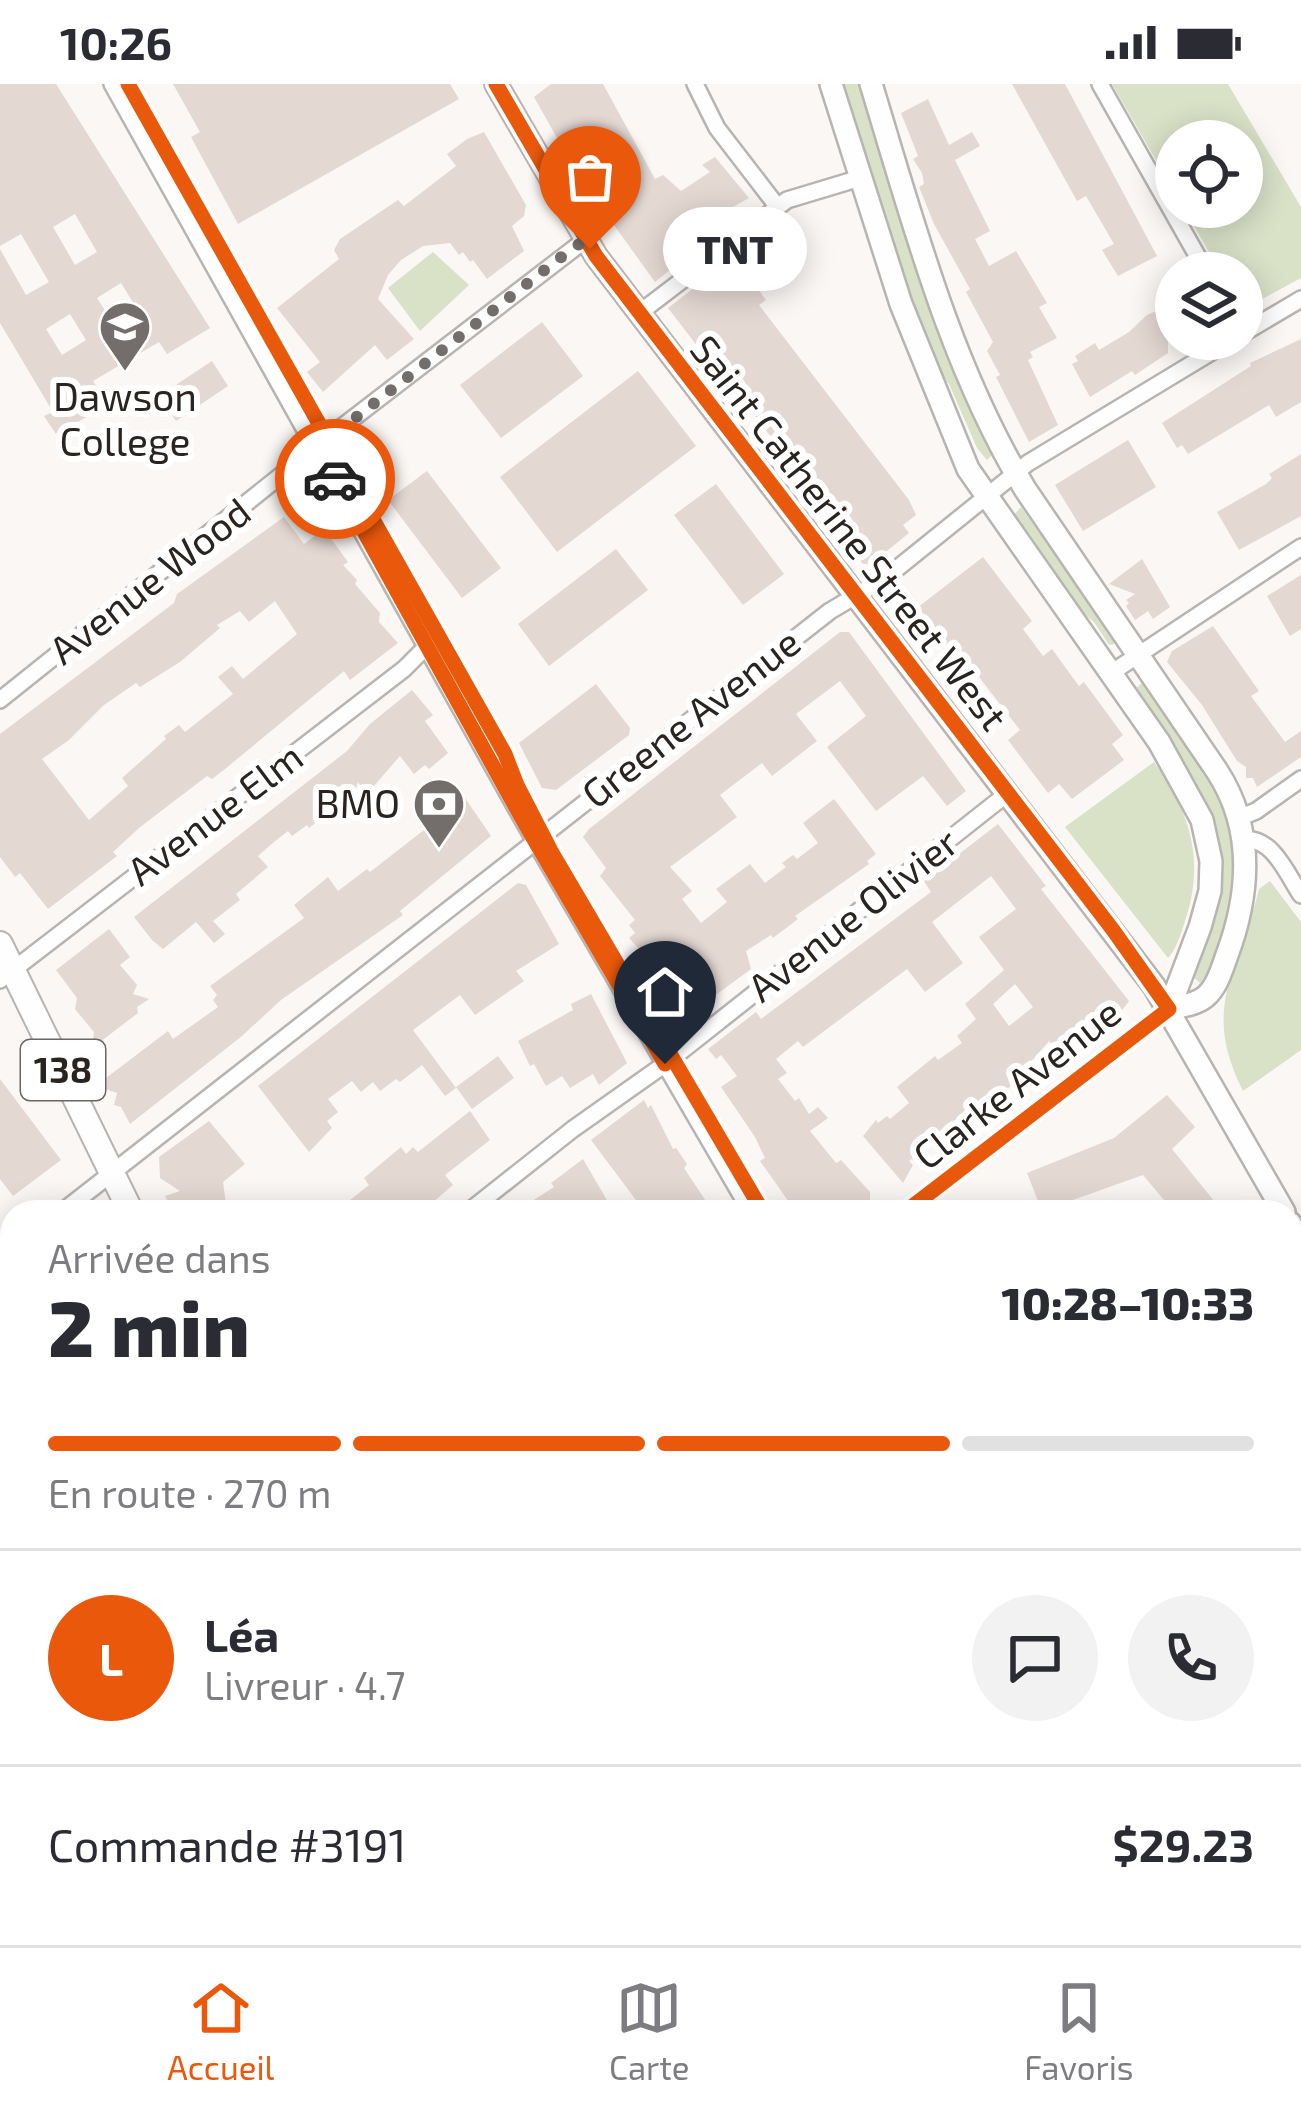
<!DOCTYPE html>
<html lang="fr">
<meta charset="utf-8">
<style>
:root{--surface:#fff;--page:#f2f2f3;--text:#2b2b33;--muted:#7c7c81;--line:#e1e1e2;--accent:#ea580c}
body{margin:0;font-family:"Exo 2",sans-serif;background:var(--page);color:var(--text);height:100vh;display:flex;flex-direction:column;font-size:45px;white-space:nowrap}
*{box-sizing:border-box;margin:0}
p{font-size:39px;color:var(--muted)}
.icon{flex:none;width:66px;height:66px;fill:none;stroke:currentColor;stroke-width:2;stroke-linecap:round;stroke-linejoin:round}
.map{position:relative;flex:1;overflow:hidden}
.panel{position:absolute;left:0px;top:1116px;width:1302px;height:747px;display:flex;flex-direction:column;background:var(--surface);border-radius:36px 36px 0 0;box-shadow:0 6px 30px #0003}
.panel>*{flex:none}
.tools{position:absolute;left:1155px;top:36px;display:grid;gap:24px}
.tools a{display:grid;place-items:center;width:108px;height:108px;border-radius:50%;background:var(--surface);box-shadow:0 6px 30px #0003;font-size:60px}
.pin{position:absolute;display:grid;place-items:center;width:102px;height:102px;color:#fff;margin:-123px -51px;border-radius:50% 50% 50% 0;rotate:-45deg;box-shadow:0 0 12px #0007}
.pin .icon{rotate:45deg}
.courier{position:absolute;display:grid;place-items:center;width:120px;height:120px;margin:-60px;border:9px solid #ea580c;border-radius:50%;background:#fff;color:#222;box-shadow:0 3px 15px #0007}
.bubble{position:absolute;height:84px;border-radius:42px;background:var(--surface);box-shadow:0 6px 30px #0003;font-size:39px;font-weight:800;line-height:84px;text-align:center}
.summary em{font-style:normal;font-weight:800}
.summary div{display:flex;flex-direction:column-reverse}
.summary{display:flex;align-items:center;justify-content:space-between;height:204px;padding:0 48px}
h1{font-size:78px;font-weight:800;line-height:90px}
.bar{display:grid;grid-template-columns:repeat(4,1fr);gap:18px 12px;align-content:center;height:144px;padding:0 48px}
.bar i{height:15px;border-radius:9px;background:var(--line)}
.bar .current{background:var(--accent)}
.bar p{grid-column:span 4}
.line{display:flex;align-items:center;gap:30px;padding:0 48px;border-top:3px solid var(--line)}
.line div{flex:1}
.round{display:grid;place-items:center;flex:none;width:126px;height:126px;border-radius:63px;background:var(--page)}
.status{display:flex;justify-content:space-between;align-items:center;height:84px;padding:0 60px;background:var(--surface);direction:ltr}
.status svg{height:33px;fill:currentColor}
.tabs{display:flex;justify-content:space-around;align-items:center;height:168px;border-top:3px solid var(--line);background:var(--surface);font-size:33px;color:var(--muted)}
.tabs a{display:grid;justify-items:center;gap:6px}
.tabs .current{color:var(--accent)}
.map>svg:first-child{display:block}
.green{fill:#d9e2c7}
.building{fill:#e4d8d2;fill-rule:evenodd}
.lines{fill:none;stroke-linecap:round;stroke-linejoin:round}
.street-casing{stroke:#b8b4b1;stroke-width:20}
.secondary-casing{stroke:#b8b4b1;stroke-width:26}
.primary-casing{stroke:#b8b4b1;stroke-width:28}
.street{stroke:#fefefe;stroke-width:15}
.secondary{stroke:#fefefe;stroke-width:21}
.primary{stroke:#fefefe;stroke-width:24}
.cycleway-casing{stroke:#fff;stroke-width:22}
.cycleway{stroke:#e8590c;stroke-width:15}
.done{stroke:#736e6b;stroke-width:12;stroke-dasharray:0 21.6}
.route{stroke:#ea580c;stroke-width:15}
.labels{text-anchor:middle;stroke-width:12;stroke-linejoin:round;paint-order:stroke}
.shield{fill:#fff;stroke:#6a6663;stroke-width:3}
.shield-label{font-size:36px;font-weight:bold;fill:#2a2420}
.poi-label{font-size:39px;fill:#2a2420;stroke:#fff}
.street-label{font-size:39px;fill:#2a2420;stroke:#fff}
</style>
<div class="status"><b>10:26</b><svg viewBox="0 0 49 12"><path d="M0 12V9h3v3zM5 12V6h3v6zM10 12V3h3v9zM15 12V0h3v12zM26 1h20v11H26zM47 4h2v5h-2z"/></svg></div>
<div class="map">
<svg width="1301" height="1861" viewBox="0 0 1301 1861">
<rect width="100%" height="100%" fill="#faf7f5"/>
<g class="green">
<polygon points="842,0 860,0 931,223 992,371 987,376 977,364 949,300 937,286 905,203"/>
<polygon points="1112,0 1228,0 1301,123 1301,194 1242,226 1242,189 1221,189 1183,123 1242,123 1242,57 1176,57 1176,111"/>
<polygon points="433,168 469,201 420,247 388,204"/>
<polygon points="1021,423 1116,556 1114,560 1109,561 1094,538 1079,526 1014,431"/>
<path d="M1144,597C1198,676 1256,738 1226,840C1220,862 1214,881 1200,899L1194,894C1248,752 1214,722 1134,606Z"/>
<path d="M1154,678C1191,728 1206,780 1184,840C1180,853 1176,865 1168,874L1065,743Z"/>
<path d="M1270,797L1301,838V966L1243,1007C1200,922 1239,889 1259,805Z"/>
</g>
<g class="building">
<path d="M0,0H56L210,244L167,270L159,258L93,297L108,321L56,350L44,332L53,328L0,239V165L26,211L49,198L21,150L0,162ZM75,130L97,168L75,181L53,143ZM121,199L137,225L113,239L97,214ZM70,230L86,256L62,271L46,245Z"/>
<polygon points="173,0 450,0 459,15 238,140 191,53 200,48"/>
<polygon points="551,0 603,0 655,95 663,91 681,107 710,88 702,81 715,73 749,114 731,124 702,150 707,156 655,198 601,123 597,125 534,13"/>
<polygon points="1012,0 1065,0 1157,172 1118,192 1102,166 1114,160 1086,112 1077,117"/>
<polygon points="928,15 949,61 972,48 980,62 955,76 990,147 975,155 989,182 1016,167 1047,219 1039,223 1057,254 1030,268 1033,273 1028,276 1058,341 1029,358 996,293 1000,291 987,267 993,258 966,208 970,205 934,140 919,103 924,100 922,89 913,75 918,72 901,29"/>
<polygon points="484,48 526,121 524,132 512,142 524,167 487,195 473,176 470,178 463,168 459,171 450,159 423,162 401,176 388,191 378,215 414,255 387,276 375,261 323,308 307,288 320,278 277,224 339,175 334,166 340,155 398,116 404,122 456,82 447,70 467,55"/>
<polygon points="726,179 746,207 754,200 766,216 759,221 909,416 916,431 903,441 909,449 866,484 849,462 853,459 714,279 716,257 701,267 668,224"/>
<polygon points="1168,222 1168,269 1135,291 1132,287 1090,313 1072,280 1078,277 1075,272 1095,259 1099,266 1129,248 1147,231"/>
<polygon points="542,238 583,292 501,354 460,301"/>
<polygon points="1301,255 1301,318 1276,333 1269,321 1188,370 1182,361 1177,364 1162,339 1251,282 1250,279"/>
<polygon points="212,277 228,302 176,337 159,312"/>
<polygon points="638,287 696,362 557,468 500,393"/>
<polygon points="1128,356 1156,403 1083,447 1055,401"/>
<polygon points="1301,370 1301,432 1239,466 1217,428 1266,400 1272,394 1269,390"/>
<polygon points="427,387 501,484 462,514 388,416"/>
<polygon points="716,400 784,490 743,521 674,431"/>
<path d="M284,433L304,460L324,445L348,478L343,481L357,496L355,500L380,529L379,538L398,559L350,596L344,587L225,685L212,695L207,692L139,744L113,768L117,772L48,825L20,789L15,793L0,773V650L174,519L177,510ZM275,517L297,550L243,595L232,582L218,593L233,610L185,648L179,641L164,652L166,655L122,694L128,702L89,736L42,675L69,656L104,621L136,599L140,603L180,578L220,544L217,541L240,527L249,538Z"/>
<polygon points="616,465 648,506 549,582 518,540"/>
<polygon points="983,473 1032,537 1023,545 1043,572 1052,565 1079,602 1084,598 1123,651 1112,660 1124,676 1072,715 1059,700 1048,709 1008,656 1020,646 972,584 963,591 913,527"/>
<polygon points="1142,475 1170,523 1153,535 1148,527 1135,536 1126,522 1129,519 1126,516 1135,510 1109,500"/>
<polygon points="1301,491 1301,545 1290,552 1267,512"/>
<polygon points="1213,542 1259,607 1251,612 1285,658 1301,647 1301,673 1257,703 1253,694 1246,694 1246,683 1237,677 1202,621 1167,578 1172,567"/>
<polygon points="840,548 849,548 966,707 947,722 923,692 876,727 827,663 866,632 840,597 796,630 817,657 772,692 762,679 720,711 737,733 670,783 692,807 682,815 701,839 727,818 716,805 750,780 765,799 786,783 782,779 793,771 797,775 818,759 803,739 834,715 876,770 867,777 869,780 795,832 798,835 773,854 771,851 746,867 751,885 682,936 663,907 654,889 658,886 629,854 635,849 629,841 635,836 600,792 606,784 583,753 589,745"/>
<polygon points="596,600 630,644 629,651 556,706 542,704 519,659"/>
<polygon points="412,606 433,631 425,637 448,669 429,685 425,681 414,690 400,672 367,710 358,698 351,722 337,732 324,732 309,744 307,741 292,752 288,747 274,758 258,772 268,783 236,810 240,816 213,837 225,850 214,859 196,838 163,865 152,856 134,833 347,667 370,640"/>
<polygon points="465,714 491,752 400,827 403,831 281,916 242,952 130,1040 121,1023 114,1021 117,1009 105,1005 106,994 168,947 173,955 218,923 213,916 217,911 210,902 304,834 294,821 328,793 338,807 367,785 370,788"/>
<path d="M998,740L1046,802L1041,805L1129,917L1123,925L1105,934L1060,970L1049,957L1029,980L1025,992L1016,990L1012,1002L1000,1009L1003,1012L987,1025L984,1019L909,1077L913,1081L903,1099L863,1052L876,1036L878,1039L887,1032L890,1035L909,1019L897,1003L935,972L938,976L962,959L957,952L976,935L965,920L1004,886L979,853L1016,825L991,792L932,838L963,879L925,908L907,885L803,963L798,957L776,975L787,989L778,995L795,1017L799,1014L809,1030L818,1023L828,1034L810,1047L836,1079L841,1076L870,1108V1120L850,1128H796L760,1077L765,1074L755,1053L721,1003L737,992L721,971L716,975L708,965L756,928L761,935L931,808L924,797ZM1015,900L1033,923L1009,942L993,920Z"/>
<polygon points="518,799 526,801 559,860 516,887 524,897 475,931 460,911 413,946 456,1004 445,1012 422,981 400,998 396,995 380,1007 373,998 361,1008 352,997 328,1015 338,1028 327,1037 332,1044 309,1068 258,1002"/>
<polygon points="109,845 130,873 120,881 137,901 133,910 149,915 137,923 138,929 92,964 94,948 75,925 77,914 56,886"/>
<polygon points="591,910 627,979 599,1001 593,990 570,1004 562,992 546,1002 534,980 530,982 518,957 573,926 571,920"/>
<polygon points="498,972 514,994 472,1025 456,1003"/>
<polygon points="0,995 61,1076 13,1112 0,1095"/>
<polygon points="1167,1011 1195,1043 1172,1065 1223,1128 1174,1128 1143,1091 1042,1127 1027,1089 1114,1054"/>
<polygon points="644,1016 648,1024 651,1021 673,1065 676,1064 687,1080 684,1084 713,1128 645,1128 591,1056"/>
<polygon points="470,1027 490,1056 445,1091 453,1101 433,1118 420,1128 335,1128 369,1101 364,1094 401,1063 406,1070 413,1063 418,1068"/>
<polygon points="209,1037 245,1080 223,1098 227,1128 159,1128 169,1120 165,1112 180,1107 160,1094 159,1073"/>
<polygon points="583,1075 608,1118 594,1128 515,1128 554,1103 551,1099"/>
</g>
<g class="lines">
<g class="street-casing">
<g id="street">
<polyline points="112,0 525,740 751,1128"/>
<polyline points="695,0 717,44 777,122"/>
<polyline points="1100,0 1207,189"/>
<polyline points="638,230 787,116 860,94"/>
<polyline points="1242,250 1301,215"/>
<polyline points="1111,589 1301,463"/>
<polyline points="0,616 334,349 585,156"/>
<polyline points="1239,734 1256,727 1301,695"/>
<path d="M1244,756C1272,752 1287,790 1301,811"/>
<polyline points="0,896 404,585 427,562"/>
<polyline points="62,1128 830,527 884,495 1028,379 1233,255"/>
<polyline points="468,1128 573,1045 665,980 1008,709"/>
<polyline points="905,1128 1169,925"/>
<polyline points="0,1176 12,1167"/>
<polyline points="0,1362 12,1353"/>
<polyline points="1290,1459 1301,1451"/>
<polyline points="0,1551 12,1542"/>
<polyline points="0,1658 12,1649"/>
<polyline points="1290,1763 1301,1755"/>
<polyline points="0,1824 12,1815"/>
<polyline points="242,1851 244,1861"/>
<polyline points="337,1861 353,1851"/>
<polyline points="765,1861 779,1851"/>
<polyline points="1159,1861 1172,1851"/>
</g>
</g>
<g class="secondary-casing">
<g id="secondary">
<polyline points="496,0 596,172 1154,902 1284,1128"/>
<polyline points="831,0 901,220 968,385 1159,658 1202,736 1211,777 1210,807 1200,843 1169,925"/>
<path d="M871,0C913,137 950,281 1025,405L1217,687C1254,744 1250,809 1227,871C1222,885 1217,903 1205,913C1195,921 1181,922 1169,925"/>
<polyline points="1290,1139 1301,1159"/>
</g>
</g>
<g class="primary-casing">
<g id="primary">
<polyline points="0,860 131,1128"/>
<polyline points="321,1851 326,1861"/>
</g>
</g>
<use href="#street" class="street"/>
<use href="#secondary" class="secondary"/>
<use href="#primary" class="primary"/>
<g class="cycleway-casing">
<g id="cycleway">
<polyline points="128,0 505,670 517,701 551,767 763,1128"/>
<polyline points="496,0 596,172 1113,846 1169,925 905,1128"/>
</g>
</g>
<use href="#cycleway" class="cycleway"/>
</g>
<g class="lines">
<polyline class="done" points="335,395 317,364 565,170 585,156 590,165"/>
<polyline class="route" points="335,395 525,740 665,980"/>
</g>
<defs>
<g id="university-pin" transform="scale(2.7)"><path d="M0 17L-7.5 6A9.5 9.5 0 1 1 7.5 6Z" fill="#736e6b" stroke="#fff"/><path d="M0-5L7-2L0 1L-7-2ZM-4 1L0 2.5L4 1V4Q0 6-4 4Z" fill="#fff"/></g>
<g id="bank-pin" transform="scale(2.7)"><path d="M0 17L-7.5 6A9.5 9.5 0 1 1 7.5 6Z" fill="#736e6b" stroke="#fff"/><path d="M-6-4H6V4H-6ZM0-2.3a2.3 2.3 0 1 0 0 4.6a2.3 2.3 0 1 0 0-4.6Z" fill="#fff"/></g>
</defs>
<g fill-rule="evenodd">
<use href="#university-pin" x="125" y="243"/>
<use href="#bank-pin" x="439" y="720"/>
</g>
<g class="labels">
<rect class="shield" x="21" y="956" width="84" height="60" rx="9"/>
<g class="shield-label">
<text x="63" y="999">138</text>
</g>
<g class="poi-label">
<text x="125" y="327">Dawson<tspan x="125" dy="45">College</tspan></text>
<text x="400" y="734" text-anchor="end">BMO</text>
</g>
<g class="street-label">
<text transform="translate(849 449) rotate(52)" y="14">Saint Catherine Street West</text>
<text transform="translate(150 497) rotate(-38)" y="14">Avenue Wood</text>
<text transform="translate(691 634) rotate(-38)" y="14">Greene Avenue</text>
<text transform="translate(215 730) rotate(-37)" y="14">Avenue Elm</text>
<text transform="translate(853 831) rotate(-38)" y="14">Avenue Olivier</text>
<text transform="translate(1017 1000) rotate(-38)" y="14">Clarke Avenue</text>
</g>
</g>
</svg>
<div class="tools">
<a><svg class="icon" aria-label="locate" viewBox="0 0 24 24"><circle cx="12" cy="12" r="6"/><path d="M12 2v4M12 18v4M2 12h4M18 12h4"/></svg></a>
<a><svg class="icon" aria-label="layers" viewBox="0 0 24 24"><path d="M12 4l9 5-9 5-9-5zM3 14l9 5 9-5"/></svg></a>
</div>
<div class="pin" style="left:590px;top:165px;background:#ea580c"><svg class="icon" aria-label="bag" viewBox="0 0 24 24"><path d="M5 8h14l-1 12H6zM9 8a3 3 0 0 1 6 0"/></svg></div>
<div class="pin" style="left:665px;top:980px;background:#1f2937"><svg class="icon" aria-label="home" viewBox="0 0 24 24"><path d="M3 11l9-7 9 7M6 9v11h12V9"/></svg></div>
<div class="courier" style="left:335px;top:395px"><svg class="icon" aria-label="car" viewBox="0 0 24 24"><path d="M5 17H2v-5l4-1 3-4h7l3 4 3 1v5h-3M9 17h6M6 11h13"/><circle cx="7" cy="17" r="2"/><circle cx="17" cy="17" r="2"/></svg></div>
<div class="bubble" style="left:663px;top:123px;width:144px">TNT</div>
<section class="panel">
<div class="summary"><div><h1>2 min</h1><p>Arrivée dans</p></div><em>10:28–10:33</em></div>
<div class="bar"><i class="current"></i><i class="current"></i><i class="current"></i><i></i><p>En route · 270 m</p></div>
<div class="line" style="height:216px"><b class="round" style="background:var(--accent);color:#fff">L</b><div><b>Léa</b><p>Livreur · 4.7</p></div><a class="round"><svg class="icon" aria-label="chat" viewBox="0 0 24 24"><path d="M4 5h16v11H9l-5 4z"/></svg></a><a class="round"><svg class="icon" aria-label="phone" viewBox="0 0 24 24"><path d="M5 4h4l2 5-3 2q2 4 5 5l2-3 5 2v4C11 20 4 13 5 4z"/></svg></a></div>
<div class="line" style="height:156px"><div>Commande #3191</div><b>$29.23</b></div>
</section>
</div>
<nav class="tabs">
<a class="current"><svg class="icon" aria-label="home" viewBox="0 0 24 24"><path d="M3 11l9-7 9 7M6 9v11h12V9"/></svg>Accueil</a>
<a><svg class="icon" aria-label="map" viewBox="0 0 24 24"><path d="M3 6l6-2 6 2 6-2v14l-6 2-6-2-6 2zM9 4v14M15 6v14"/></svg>Carte</a>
<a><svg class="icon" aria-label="saved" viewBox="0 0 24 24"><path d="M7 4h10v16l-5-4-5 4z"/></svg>Favoris</a>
</nav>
